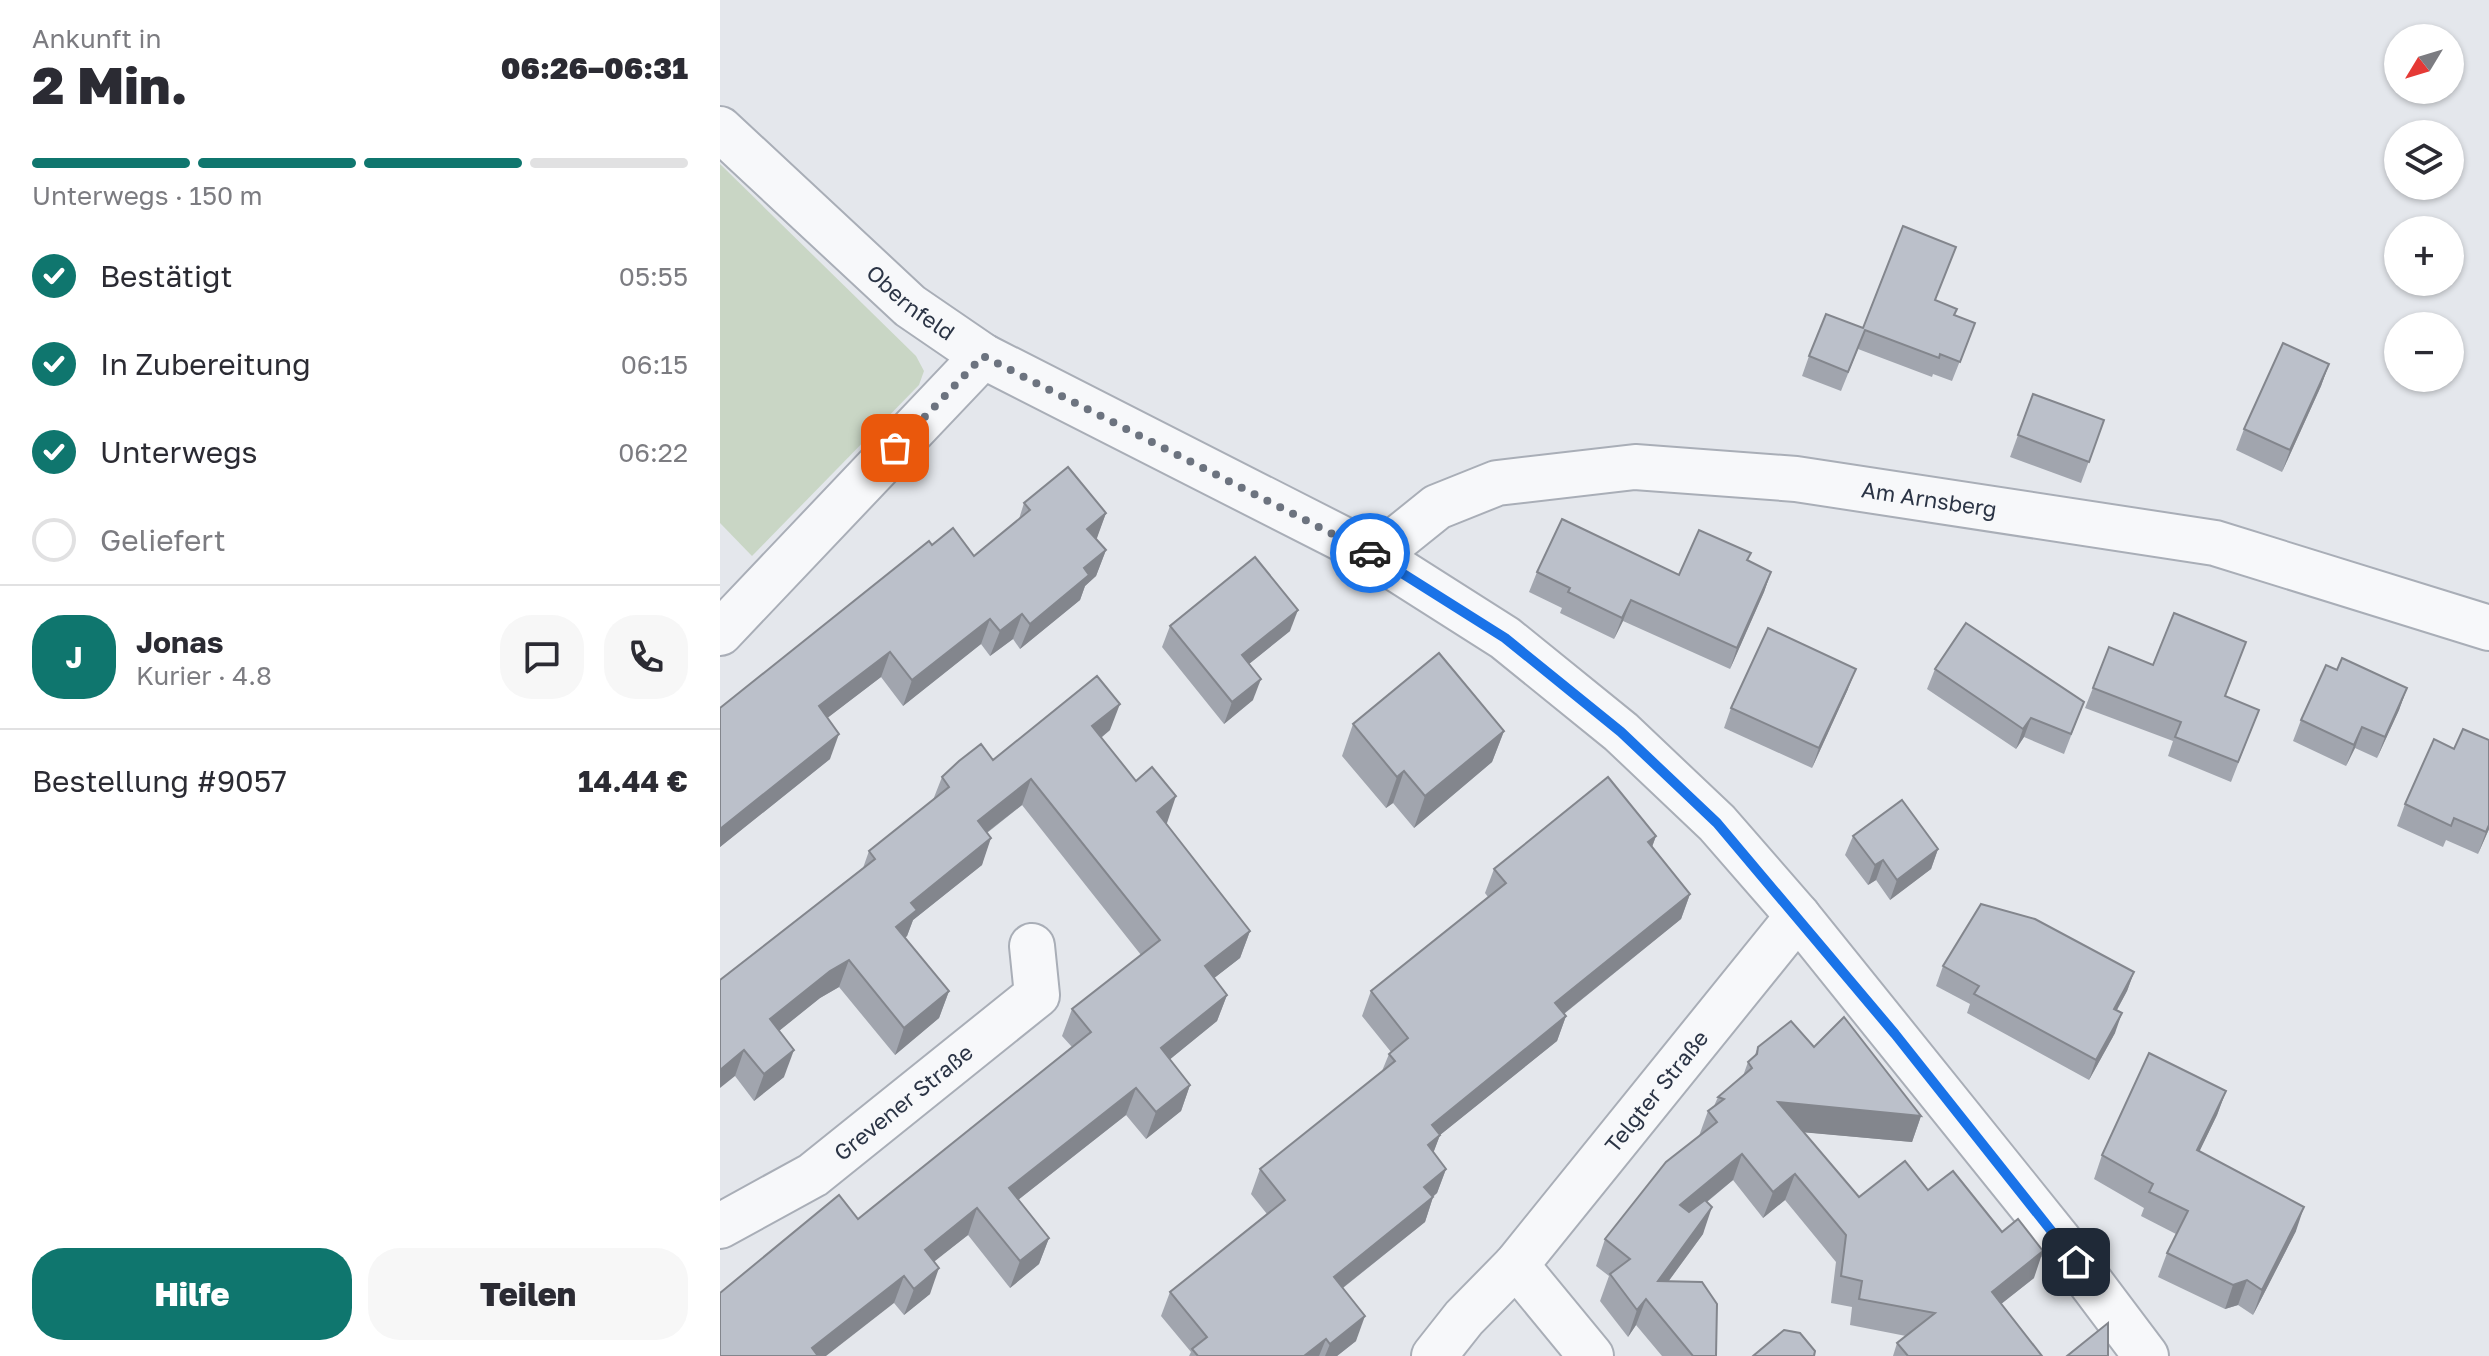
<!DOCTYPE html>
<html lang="de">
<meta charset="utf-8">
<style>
:root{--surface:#fff;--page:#f7f7f7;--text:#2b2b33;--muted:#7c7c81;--line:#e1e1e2;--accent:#0f766e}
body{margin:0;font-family:"Golos Text",sans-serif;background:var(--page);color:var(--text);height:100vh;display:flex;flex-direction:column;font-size:30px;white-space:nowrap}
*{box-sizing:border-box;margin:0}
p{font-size:26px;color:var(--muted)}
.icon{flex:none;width:44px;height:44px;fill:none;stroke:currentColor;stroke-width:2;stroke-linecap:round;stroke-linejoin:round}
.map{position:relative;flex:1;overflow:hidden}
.sheet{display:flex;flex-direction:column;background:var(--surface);width:720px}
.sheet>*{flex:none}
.needle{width:52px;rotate:232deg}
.controls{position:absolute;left:1664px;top:24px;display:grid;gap:16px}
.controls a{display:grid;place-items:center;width:80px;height:80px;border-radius:50%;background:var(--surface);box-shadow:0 2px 6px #0004;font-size:40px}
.pin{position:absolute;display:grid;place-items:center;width:68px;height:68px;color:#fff;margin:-34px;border-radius:16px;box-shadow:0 4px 12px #0006}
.courier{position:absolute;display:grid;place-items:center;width:80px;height:80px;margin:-40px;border:6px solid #1a73e8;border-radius:50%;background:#fff;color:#222;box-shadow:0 2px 10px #0007}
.overview em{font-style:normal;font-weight:800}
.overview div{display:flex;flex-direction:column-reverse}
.overview{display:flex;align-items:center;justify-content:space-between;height:136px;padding:0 32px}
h1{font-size:52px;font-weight:800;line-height:60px}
.bar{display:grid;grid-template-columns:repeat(4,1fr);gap:12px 8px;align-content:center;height:96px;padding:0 32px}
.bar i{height:10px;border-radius:6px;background:var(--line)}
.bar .on{background:var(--accent)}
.bar p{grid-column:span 4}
.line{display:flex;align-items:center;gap:20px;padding:0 32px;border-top:2px solid var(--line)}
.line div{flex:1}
.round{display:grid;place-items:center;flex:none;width:84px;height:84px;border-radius:32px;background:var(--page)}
ol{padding:0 32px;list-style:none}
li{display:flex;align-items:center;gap:24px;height:88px}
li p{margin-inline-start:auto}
li .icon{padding:8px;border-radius:50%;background:var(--accent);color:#fff;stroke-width:4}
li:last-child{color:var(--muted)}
li i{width:44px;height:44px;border:4px solid var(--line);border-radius:50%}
.action{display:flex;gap:16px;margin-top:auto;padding:16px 32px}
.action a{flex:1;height:92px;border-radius:32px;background:var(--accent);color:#fff;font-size:32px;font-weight:800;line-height:92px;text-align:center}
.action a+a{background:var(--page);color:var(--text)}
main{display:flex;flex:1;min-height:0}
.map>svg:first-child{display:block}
.green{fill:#c9d6c5}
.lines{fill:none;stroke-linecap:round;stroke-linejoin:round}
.minor-casing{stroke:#a9aeb7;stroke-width:48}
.minor{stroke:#f7f8fa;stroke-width:44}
.wall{fill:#a1a5ae}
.shaded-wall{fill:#83868d}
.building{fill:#bbc0ca;stroke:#83868d;stroke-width:2}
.done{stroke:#6c737f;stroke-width:8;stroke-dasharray:0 14.4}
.route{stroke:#1a73e8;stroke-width:10}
.labels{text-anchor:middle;stroke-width:8;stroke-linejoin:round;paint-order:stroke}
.street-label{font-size:22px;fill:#2b3445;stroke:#f4f6f9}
</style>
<main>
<section class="sheet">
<div class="overview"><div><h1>2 Min.</h1><p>Ankunft in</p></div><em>06:26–06:31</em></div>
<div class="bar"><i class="on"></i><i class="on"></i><i class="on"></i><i></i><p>Unterwegs · 150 m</p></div>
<ol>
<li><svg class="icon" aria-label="check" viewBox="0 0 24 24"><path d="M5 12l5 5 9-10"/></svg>Bestätigt<p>05:55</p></li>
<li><svg class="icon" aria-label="check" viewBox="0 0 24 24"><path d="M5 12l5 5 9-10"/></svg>In Zubereitung<p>06:15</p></li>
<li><svg class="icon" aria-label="check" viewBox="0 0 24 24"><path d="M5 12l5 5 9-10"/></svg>Unterwegs<p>06:22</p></li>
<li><i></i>Geliefert</li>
</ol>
<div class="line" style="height:144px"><b class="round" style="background:var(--accent);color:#fff">J</b><div><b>Jonas</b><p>Kurier · 4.8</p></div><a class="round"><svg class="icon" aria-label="chat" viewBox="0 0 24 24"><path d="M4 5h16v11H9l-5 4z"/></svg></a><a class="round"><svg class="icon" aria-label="phone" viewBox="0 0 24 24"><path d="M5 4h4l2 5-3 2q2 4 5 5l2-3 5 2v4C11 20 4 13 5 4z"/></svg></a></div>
<div class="line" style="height:104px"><div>Bestellung #9057</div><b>14.44 €</b></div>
<div class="action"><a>Hilfe</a><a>Teilen</a></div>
</section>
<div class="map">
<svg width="1769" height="1356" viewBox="0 0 1769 1356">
<rect width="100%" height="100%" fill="#e4e7ec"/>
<polygon class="green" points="0,164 196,356 204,371 199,385 32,556 0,523"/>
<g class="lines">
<g class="minor-casing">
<g id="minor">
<path id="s1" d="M0,129L190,306L263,356L656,556L785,638L901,732L997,823L1078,916L1338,1239L1426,1356"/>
<path id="s2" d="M656,556L717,507L777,483L915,467L1076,479L1495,543L1769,628"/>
<polyline points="0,633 263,356"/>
<path id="s3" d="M0,1226L93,1175L317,995L312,946"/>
<polyline points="796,1265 871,1356"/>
<path id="s4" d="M714,1356L744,1318L796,1265L1078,916"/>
</g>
</g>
<use href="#minor" class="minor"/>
</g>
<g class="wall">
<polygon points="1216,301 1234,315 1255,323 1232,381 1213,374 1212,377 1138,349 1121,391 1082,376 1089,356 1143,328"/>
<polygon points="1609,364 1601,386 1562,472 1516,450 1524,429"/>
<polygon points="1313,394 1384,420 1361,483 1290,457"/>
<polygon points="304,503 386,513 376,539 386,550 376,576 365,586 360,600 300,649 293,639 270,656 261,644 183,706 161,677 107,718 110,759 0,847 0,708 212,545 254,556 299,519"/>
<polygon points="1028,561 1051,572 1044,592 1010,669 903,621 894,639 840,613 842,608 809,592 817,572 959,575"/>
<polygon points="450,626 570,631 529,664 533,700 504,724 442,647"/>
<polygon points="1389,647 1433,665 1519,662 1505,696 1539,710 1511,782 1448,756 1453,741 1365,708"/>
<polygon points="1215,669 1364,702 1344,754 1304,737 1296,749 1207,689"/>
<polygon points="1617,670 1687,688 1679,710 1657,758 1635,748 1626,766 1573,741 1581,720"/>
<polygon points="1128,689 1092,768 1004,728 1011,708"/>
<polygon points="633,724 784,731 772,762 694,828 673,803 666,808 622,756"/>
<polygon points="390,730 381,738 447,823 446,824 530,931 520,958 494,978 507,995 497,1021 450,1059 470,1085 461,1111 426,1139 406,1115 298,1200 329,1238 319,1264 290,1288 248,1235 214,1261 210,1294 184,1315 174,1303 138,1219 352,1047 342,1036 352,1009 421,955 302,805 267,833 262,865 193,920 187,936 185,938 229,991 219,1018 175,1055 119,987 100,998 59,1031 64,1077 34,1101 15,1076 0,980 143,868 149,851 213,800 222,777 273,760"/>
<polygon points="1769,740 1769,829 1758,854 1726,840 1723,847 1677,826 1685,804 1734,749"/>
<polygon points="936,836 932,847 970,894 961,919 844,1014 846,1016 837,1041 720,1135 713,1153 726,1169 717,1193 713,1197 705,1222 623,1288 636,1341 617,1356 469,1356 471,1352 441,1316 450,1292 547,1214 531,1194 540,1169 662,1071 669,1054 671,1052 642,1016 651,991 768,897 765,893 774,869"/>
<polygon points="1133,836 1218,849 1211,869 1170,900 1156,880 1148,885 1125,855"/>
<polygon points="1223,966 1414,972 1407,991 1397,1010 1395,1033 1369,1080 1247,1013 1250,1004 1216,986"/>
<polygon points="1038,1047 1094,1047 1201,1116 1192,1142 1083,1132 1139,1197 1208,1190 1314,1278 1281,1304 1322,1356 1173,1356 1177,1343 1186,1336 1130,1325 1132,1307 1111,1303 1116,1262 1065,1200 1043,1218 1013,1180 987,1202 983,1234 948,1282 996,1356 942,1356 916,1325 908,1337 880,1301 889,1276 876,1266 885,1239 979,1136 988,1111 994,1106 998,1097 1023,1076 1028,1062 1034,1057"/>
<polygon points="1506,1091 1497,1115 1479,1152 1576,1231 1533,1315 1518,1305 1505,1309 1438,1277 1447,1253 1456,1234 1421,1216 1424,1208 1374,1179 1382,1155"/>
</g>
<g class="shaded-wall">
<polygon points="1609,364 1601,386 1562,472 1570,450"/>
<polygon points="386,513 377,538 358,555 367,529"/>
<polygon points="386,550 376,576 365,586 360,600 300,649 310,624 364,568"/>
<polygon points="1051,572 1044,592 1010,669 1017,648"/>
<polygon points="911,600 903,621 894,639 902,618"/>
<polygon points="578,610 570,631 514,676 522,655"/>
<polygon points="302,614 293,639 270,656 280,631"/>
<polygon points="270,619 261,644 183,706 192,680"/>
<polygon points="170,652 161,677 89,732 99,706"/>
<polygon points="1136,669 1128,689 1092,768 1099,748"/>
<polygon points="541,679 533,700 504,724 512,702"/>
<polygon points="1687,688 1679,710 1657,758 1665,737"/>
<polygon points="400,704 390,730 362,753 372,726"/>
<polygon points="1311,718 1304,737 1296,749 1303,729"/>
<polygon points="1642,727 1635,748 1626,766 1634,745"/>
<polygon points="784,731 772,762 694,828 705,796"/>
<polygon points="119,734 110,759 0,847 0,829"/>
<polygon points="684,771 673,803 666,808 677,777"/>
<polygon points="311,779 302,805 248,847 258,821"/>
<polygon points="456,796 447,823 427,839 437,812"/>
<polygon points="1769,825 1769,829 1758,854 1766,832"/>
<polygon points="936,836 927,860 928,842"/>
<polygon points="271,838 262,865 193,920 187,936 166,953 176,927 191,903"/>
<polygon points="1218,849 1211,869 1170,900 1177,880"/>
<polygon points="1163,860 1156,880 1148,885 1155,865"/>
<polygon points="970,894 961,919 826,1028 835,1003"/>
<polygon points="530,931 520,958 475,993 485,966"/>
<polygon points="129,960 119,987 100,998 40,1046 50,1019 110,971"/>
<polygon points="1414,972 1407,991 1387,1028 1394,1009"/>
<polygon points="229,991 219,1018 175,1055 184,1028"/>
<polygon points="507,995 497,1021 432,1074 441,1048"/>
<polygon points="1402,1013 1395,1033 1369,1080 1376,1060"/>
<polygon points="846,1016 837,1041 720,1135 711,1159 699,1170 712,1125"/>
<polygon points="24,1050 15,1076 0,1088 0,1070"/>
<polygon points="74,1050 64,1077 34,1101 44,1074"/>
<polygon points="470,1085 461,1111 426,1139 436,1112"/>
<polygon points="416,1088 406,1115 279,1215 289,1188"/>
<polygon points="1506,1091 1497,1115 1468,1175 1477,1150"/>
<polygon points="1058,1102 1201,1116 1192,1142 1048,1129"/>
<polygon points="1022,1154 1013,1180 951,1231 960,1205"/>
<polygon points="726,1169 717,1193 695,1211 704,1187"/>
<polygon points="1075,1174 1065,1200 1043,1218 1053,1192"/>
<polygon points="713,1197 705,1222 606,1301 614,1277"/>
<polygon points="992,1207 983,1234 931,1305 938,1281"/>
<polygon points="1584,1207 1576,1231 1533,1315 1542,1290"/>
<polygon points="257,1208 248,1235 196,1276 205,1250"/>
<polygon points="329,1238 319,1264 290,1288 300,1261"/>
<polygon points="1323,1251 1314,1278 1262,1319 1272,1292"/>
<polygon points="219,1268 210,1294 184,1315 194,1289"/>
<polygon points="184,1276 174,1303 106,1356 89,1356 92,1348"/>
<polygon points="1527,1280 1518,1305 1505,1309 1513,1285"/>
<polygon points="926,1299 916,1325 908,1337 917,1310"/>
<polygon points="645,1316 636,1341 617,1356 605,1356 610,1344"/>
<polygon points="606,1339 599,1356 584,1356"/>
</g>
<g class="building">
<polygon points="1183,226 1236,247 1215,300 1237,309 1234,315 1255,323 1240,362 1220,354 1219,358 1145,330 1128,372 1089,356 1106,314 1143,328"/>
<polygon points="1563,343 1609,364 1570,450 1524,429"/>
<polygon points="1313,394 1384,420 1369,462 1298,435"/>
<polygon points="348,467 386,513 367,529 386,550 364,568 369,575 310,624 302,614 280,631 270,619 192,680 170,652 99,706 119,734 0,829 0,708 209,541 212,545 233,528 254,556 310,510 304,503"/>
<polygon points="842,519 959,575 979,530 1031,553 1027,560 1051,572 1017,648 911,600 902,618 848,592 850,588 817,572"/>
<polygon points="535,557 578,610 522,655 541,679 512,702 450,626"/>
<polygon points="1454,613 1526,642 1505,696 1539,710 1518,762 1455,737 1461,722 1373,688 1389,647 1433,665"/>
<polygon points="1246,623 1364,702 1351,734 1311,718 1303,729 1215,669"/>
<polygon points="1048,628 1136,669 1099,748 1011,708"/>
<polygon points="719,653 784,731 705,796 684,771 677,777 633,724"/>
<polygon points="1622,658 1687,688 1665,737 1642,727 1634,745 1581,720 1606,665 1617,670"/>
<polygon points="377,676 400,704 372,726 416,781 432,767 456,796 437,812 530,931 485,966 507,995 441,1048 470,1085 436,1112 416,1088 289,1188 329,1238 300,1261 257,1208 205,1250 219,1268 194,1289 184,1276 92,1348 98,1356 0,1356 0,1293 119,1195 138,1219 371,1032 352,1009 440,940 311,779 258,821 271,838 191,903 197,910 176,927 229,991 184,1028 129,960 110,971 50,1019 74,1050 44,1074 24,1050 0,1070 0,980 155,859 149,851 229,787 222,777 239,761 261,744 273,760"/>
<polygon points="1743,729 1769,740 1769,825 1766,832 1734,818 1731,826 1685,804 1714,739 1734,749"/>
<polygon points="888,777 936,836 928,842 970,894 835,1003 846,1016 712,1125 720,1135 708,1145 726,1169 704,1187 713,1197 614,1277 645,1316 610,1344 606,1339 584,1356 478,1356 472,1349 487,1337 450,1292 565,1200 540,1169 675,1061 669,1054 688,1038 651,991 786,883 774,869"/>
<polygon points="1182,800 1218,849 1177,880 1163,860 1155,865 1133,836"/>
<polygon points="1261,904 1315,919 1414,972 1394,1009 1402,1013 1376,1060 1254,994 1259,986 1223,966"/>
<polygon points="1124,1017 1201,1116 1058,1102 1139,1197 1185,1161 1208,1190 1233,1171 1282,1232 1298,1219 1323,1251 1272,1292 1322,1356 1188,1356 1177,1343 1215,1313 1139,1299 1142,1281 1121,1276 1126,1235 1075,1174 1053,1192 1022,1154 960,1205 969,1212 985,1200 992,1207 938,1281 982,1282 997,1304 996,1356 973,1356 926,1299 917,1310 890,1274 910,1259 885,1239 946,1162 997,1122 988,1111 1004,1099 998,1097 1032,1068 1028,1062 1037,1054 1038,1047 1071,1021 1094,1047"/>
<polygon points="1429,1053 1506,1091 1477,1150 1584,1207 1542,1290 1527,1280 1513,1285 1447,1253 1468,1211 1429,1192 1433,1184 1382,1155"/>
<polygon points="1388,1323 1388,1356 1347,1356"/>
<polygon points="1064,1330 1080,1333 1095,1351 1094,1356 1033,1356"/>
</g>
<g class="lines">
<polyline class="done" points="175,448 263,356 650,553"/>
<polyline class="route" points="650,553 785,638 901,732 997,823 1175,1034 1356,1262"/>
</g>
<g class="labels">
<g class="street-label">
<text dy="8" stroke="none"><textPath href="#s1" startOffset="258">Obernfeld</textPath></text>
<text dy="8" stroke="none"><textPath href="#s2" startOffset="578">Am Arnsberg</textPath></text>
<text dy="8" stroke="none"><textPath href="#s4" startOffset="346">Telgter Straße</textPath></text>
<text dy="8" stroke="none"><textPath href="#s3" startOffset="222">Grevener Straße</textPath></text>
</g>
</g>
</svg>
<div class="controls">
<a><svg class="needle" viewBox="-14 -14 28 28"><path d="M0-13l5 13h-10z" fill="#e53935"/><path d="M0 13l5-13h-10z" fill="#7c7c81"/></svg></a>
<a><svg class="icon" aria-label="layers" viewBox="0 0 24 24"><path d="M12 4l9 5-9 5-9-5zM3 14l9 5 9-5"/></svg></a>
<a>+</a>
<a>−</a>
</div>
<div class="pin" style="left:175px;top:448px;background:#ea580c"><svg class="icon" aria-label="bag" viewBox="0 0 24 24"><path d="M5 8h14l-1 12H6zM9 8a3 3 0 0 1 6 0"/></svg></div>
<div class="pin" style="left:1356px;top:1262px;background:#1f2937"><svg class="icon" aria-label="home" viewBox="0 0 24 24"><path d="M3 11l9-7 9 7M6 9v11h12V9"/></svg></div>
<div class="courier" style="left:650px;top:553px"><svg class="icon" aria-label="car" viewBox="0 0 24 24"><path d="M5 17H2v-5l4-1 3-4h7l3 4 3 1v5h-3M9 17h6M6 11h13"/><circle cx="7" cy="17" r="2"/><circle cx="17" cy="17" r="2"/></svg></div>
</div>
</main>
